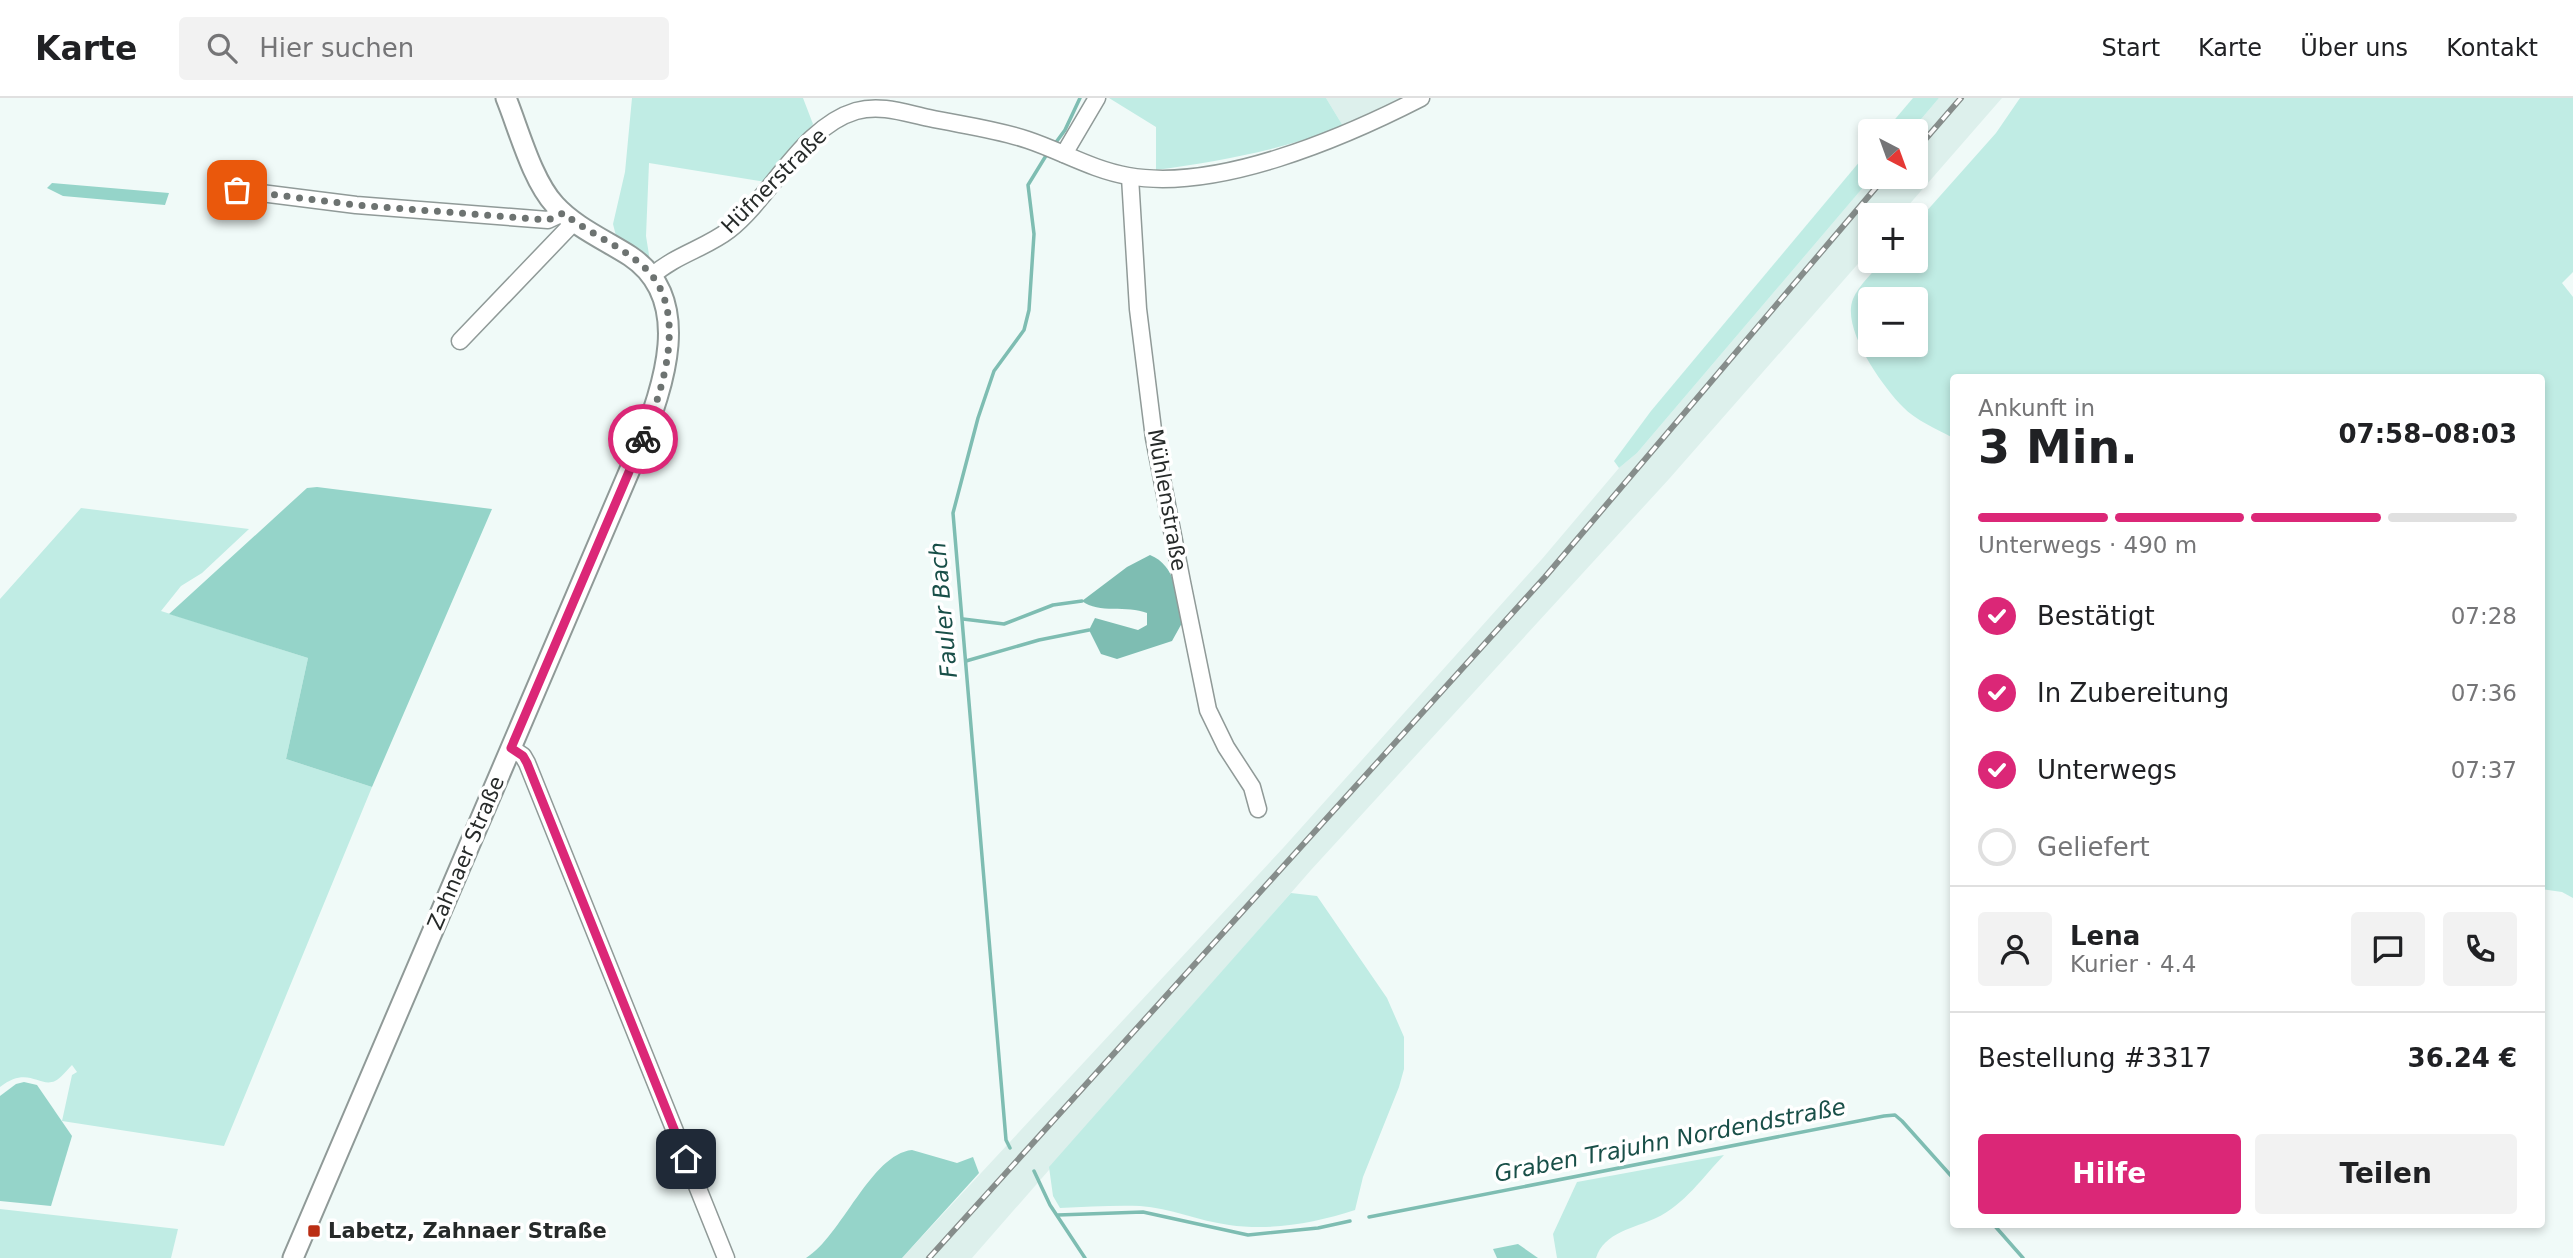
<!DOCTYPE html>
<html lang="de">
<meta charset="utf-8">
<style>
:root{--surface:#fff;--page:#f2f2f2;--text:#202124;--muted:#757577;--line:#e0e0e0;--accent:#db2777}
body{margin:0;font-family:"DejaVu Sans",sans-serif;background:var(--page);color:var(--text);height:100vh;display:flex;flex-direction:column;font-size:26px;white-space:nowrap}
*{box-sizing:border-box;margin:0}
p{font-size:23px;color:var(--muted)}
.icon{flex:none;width:38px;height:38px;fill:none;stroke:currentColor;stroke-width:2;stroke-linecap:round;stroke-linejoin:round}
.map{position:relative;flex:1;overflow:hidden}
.sheet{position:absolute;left:1950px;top:276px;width:595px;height:854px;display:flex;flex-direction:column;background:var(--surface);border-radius:7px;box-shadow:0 4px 10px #0003}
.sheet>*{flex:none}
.needle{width:46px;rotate:139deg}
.tools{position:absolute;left:1858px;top:21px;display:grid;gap:14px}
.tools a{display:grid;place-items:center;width:70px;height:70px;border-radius:7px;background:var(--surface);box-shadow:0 4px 10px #0003;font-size:35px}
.pin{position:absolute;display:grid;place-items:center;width:60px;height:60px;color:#fff;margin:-30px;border-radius:14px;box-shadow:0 4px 10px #0006}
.courier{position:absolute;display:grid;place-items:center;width:70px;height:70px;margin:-35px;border:5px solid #db2777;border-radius:50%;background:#fff;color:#222;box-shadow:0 2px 9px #0007}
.summary em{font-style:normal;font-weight:600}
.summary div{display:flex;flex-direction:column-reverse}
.summary{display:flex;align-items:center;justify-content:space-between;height:119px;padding:0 28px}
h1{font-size:46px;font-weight:600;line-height:52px}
.bar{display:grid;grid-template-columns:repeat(4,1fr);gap:10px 7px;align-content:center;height:84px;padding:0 28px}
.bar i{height:9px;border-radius:5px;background:var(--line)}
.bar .selected{background:var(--accent)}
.bar p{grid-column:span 4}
.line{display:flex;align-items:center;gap:18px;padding:0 28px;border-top:2px solid var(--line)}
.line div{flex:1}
.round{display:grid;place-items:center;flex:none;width:74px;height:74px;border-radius:7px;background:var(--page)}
ol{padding:0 28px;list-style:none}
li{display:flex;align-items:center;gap:21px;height:77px}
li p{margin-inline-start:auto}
li .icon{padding:7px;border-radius:50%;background:var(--accent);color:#fff;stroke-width:4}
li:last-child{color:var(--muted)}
li i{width:38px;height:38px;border:4px solid var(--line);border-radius:50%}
.primary-button{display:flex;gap:14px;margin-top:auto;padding:14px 28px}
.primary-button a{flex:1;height:80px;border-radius:7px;background:var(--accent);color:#fff;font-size:28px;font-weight:600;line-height:80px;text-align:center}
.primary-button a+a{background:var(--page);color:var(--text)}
header{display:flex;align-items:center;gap:42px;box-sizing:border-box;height:98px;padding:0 35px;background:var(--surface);border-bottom:2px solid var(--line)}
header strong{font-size:33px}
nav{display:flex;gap:38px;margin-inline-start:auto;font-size:24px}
.search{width:490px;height:63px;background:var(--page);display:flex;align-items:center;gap:18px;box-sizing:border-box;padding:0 24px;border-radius:7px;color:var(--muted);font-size:26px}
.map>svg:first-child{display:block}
.built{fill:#ddf0ec}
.green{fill:#c0ece4;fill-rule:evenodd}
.forest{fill:#95d4c9}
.water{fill:#7ebdb2}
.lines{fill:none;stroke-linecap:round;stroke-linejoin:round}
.stream{stroke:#7ebdb2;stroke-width:3.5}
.minor-casing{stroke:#909a98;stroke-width:19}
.major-casing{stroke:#909a98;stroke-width:23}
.minor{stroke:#fff;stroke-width:16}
.major{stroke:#fff;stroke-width:19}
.rail-casing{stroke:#868d8b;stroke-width:6}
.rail{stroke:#fff;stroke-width:3.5;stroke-dasharray:10;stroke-linecap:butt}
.done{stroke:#6d7371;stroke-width:7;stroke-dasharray:0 12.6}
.route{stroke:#db2777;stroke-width:9}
.poi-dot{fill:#ba2e14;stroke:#fff;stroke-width:2.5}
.labels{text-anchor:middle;stroke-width:7;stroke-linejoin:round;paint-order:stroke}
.street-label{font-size:21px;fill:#262a29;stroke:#fff}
.poi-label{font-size:21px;font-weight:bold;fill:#262a29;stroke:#fff;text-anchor:start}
.water-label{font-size:23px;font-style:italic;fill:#194f48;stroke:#fff}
</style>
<header>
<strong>Karte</strong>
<div class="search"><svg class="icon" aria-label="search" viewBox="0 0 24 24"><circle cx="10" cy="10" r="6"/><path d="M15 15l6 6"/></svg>Hier suchen</div>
<nav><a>Start</a><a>Karte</a><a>Über uns</a><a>Kontakt</a></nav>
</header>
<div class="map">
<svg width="2573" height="1160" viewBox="0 0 2573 1160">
<rect width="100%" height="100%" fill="#f0faf8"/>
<g class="built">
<polygon points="1326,0 1410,0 1343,28"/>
<polygon points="1939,0 2002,0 1900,117 1871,117 1871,151 1669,381 1311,772 972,1160 902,1160 1284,749 1542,461 1619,370 1637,355 1872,79 1916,79 1916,33 1911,33"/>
</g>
<g class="green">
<polygon points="632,0 803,0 813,26 800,46 765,84 649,65 646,138 650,163 617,142 613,126 625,74"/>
<path d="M1109,0H1326L1343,28C1283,52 1220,63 1156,72V29Z"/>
<polygon points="1913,0 1939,0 1911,33 1885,33"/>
<path d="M2020,0H2573V174L2562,185L2573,199V800L2562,794L2541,791V280H1953V340C1937,331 1915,322 1903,309C1882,288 1841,230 1853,201C1859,187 1873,174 1883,163H1916V125L1996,35ZM1871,201H1916V247H1871Z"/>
<polygon points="1871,50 1872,79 1637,355 1619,370 1614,363 1651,313"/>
<path d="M81,410L249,431L202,475L181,488L161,513L308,560L286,661L372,689L224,1048L62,1023L72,977L77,974L72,967C67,972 61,980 55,983C39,990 28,967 0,989V501Z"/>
<path d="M1291,795L1317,798L1387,900L1404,939V971L1399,989L1363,1079L1355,1112C1315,1125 1272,1133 1229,1127C1199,1123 1170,1110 1140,1108C1114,1107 1086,1109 1060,1110L1053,1098L1049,1069Z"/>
<path d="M1724,1057C1703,1079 1684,1107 1656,1120C1635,1130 1604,1134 1596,1160H1557L1553,1136L1577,1084Z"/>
<polygon points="0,1111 178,1131 171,1160 0,1160"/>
</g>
<g class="forest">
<polygon points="52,85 169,95 165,107 63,98 47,90"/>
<polygon points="317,389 492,411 372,689 286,661 308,560 169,516 307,390"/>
<polygon points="24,984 37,987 72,1038 51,1108 0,1103 0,998 16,986"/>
<path d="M912,1052L957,1065L973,1059L979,1075L902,1160H806C841,1139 871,1056 912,1052Z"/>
<polygon points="1518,1146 1538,1160 1497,1160 1493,1151"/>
</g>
<path class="water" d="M1150,457C1176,467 1179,501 1182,525L1172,543L1117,561L1101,556L1089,532L1095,520L1138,532L1147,527V515C1127,507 1099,516 1082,503L1127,469Z"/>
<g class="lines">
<g class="stream">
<polyline points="1054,47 1065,32 1080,0"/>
<polyline points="963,521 1004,526 1053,507 1082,503"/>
<polyline points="966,563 1039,542 1089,532"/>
<polyline points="1010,1050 1006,1042 953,415 978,320 994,273 1024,232 1029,212 1034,136 1028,87 1047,56"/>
<polyline points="1034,1073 1050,1107 1085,1160"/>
<polyline points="1058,1117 1143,1114 1248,1137 1318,1130 1350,1123"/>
<polyline points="1369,1119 1884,1018 1895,1017 1902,1023 1953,1080"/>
<polyline points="1994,1127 2023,1160"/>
</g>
<g class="minor-casing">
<g id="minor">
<polyline points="1064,56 1097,0"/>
<polyline points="1130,79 1138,211 1154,340 1182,484 1208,612 1226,649 1252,689 1258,711"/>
<polyline points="237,92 356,107 548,122 563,115"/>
<path d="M652,178C675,157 706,150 729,132C772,98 802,29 856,13C881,6 905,15 929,20C962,27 996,31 1028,42C1061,53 1093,72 1128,78C1217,94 1343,40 1421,0"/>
<polyline points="460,243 574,124"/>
<polyline points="511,650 523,658 527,665 726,1160"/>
</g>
</g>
<g class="major-casing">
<path id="major" d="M293,1160L640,348C663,289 695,201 630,158C605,142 575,129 555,107C532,82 519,32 506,0"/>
</g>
<use href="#minor" class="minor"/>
<use href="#major" class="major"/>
<g class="rail-casing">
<g id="rail">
<polyline points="1916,52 1961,0"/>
<polyline points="929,1160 1545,479 1885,79"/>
</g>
</g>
<use href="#rail" class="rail"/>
</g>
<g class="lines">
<path class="done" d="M237,92L356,107L548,122L563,115C588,135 620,147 644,169C690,211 663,291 643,341"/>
<polyline class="route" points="643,341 511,650 523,658 527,665 686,1061"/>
</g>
<rect class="poi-dot" x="307" y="1126" width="14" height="14" rx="3.5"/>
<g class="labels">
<g class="street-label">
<text transform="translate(774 83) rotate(-45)" y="7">Hüfnerstraße</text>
<text transform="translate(1167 402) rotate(80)" y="7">Mühlenstraße</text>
<text transform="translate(466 755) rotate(-67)" y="7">Zahnaer Straße</text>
</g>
<g class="poi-label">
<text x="328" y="1140">Labetz, Zahnaer Straße</text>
</g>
<g class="water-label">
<text transform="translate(943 512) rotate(-95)" y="8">Fauler Bach</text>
<text transform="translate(1670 1042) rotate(-11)" y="8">Graben Trajuhn Nordendstraße</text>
</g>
</g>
</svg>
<div class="tools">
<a><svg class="needle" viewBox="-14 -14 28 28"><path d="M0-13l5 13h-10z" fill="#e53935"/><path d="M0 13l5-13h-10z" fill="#757577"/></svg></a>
<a>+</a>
<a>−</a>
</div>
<div class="pin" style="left:237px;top:92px;background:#ea580c"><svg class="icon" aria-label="bag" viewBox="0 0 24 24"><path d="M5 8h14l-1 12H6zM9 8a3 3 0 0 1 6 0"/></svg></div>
<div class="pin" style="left:686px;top:1061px;background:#1f2937"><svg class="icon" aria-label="home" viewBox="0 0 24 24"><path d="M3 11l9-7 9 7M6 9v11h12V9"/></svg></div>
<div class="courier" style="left:643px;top:341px"><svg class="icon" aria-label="bike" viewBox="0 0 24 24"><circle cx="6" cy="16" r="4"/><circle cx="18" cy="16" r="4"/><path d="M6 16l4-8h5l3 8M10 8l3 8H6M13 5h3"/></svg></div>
<section class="sheet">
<div class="summary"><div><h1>3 Min.</h1><p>Ankunft in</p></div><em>07:58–08:03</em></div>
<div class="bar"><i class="selected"></i><i class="selected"></i><i class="selected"></i><i></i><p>Unterwegs · 490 m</p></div>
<ol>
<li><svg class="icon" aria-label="check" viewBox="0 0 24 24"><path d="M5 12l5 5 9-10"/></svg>Bestätigt<p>07:28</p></li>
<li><svg class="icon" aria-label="check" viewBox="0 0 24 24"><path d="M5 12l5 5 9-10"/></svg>In Zubereitung<p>07:36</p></li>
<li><svg class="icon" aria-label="check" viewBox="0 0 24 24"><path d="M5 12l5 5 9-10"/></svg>Unterwegs<p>07:37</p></li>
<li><i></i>Geliefert</li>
</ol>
<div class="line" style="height:126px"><a class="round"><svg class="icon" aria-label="person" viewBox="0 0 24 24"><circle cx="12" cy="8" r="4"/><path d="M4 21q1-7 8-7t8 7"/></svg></a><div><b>Lena</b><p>Kurier · 4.4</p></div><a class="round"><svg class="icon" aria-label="chat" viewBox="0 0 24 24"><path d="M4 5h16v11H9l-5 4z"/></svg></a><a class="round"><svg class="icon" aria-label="phone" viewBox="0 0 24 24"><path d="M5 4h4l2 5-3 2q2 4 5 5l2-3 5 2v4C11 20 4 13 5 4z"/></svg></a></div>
<div class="line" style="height:91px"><div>Bestellung #3317</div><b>36.24 €</b></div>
<div class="primary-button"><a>Hilfe</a><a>Teilen</a></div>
</section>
</div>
